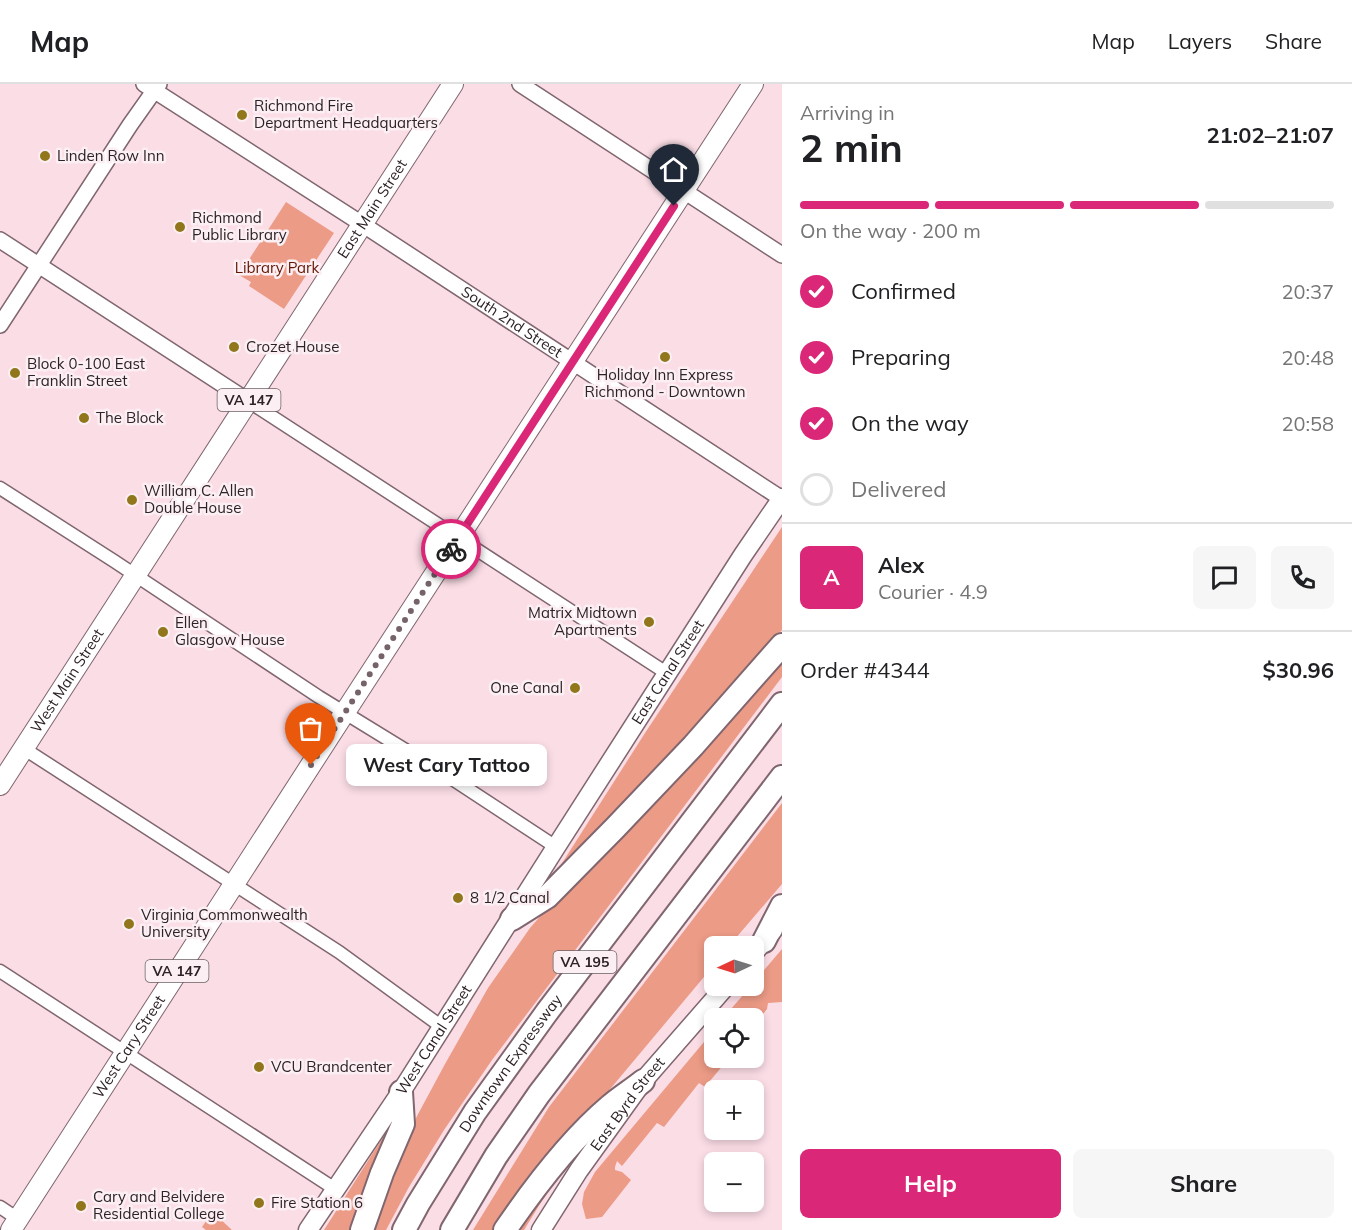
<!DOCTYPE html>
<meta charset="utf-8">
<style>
:root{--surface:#fff;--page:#f6f6f6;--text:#202124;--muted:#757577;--line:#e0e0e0;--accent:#db2777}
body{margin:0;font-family:Mulish,sans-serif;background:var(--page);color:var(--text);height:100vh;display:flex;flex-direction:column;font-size:22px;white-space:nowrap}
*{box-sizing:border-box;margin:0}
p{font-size:20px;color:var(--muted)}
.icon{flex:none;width:33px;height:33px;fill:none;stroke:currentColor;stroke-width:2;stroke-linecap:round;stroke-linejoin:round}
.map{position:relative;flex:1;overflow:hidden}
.side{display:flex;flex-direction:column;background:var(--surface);width:570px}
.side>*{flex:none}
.needle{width:39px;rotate:266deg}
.fabs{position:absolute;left:704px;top:852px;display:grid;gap:12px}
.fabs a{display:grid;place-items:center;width:60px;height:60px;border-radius:9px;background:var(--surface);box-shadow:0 3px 9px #0003;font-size:30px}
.pin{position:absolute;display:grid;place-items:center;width:51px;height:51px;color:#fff;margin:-62px -26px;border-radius:50% 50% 50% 0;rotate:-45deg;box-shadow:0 0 6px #0007}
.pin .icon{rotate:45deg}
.courier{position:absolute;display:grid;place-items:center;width:60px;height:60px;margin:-30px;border:4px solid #db2777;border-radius:50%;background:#fff;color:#222;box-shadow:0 2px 8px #0007}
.bubble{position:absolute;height:42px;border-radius:9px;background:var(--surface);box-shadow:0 3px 9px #0003;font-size:20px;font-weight:700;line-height:42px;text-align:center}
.summary em{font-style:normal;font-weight:700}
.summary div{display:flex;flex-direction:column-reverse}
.summary{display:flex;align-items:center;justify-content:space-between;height:102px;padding:0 18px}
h1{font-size:39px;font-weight:700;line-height:45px}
.bar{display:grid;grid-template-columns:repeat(4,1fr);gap:9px 6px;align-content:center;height:72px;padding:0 18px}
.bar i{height:8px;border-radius:4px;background:var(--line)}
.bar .active{background:var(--accent)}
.bar p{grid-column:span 4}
.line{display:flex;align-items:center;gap:15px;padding:0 18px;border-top:2px solid var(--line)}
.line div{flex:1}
.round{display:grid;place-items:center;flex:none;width:63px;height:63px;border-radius:9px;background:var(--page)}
ol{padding:0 18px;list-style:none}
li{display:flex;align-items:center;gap:18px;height:66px}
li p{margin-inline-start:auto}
li .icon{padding:6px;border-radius:50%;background:var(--accent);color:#fff;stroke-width:4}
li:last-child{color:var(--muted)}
li i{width:33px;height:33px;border:3px solid var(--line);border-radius:50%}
.action{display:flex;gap:12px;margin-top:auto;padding:12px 18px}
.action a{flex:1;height:69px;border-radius:9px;background:var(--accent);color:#fff;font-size:24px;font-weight:700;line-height:69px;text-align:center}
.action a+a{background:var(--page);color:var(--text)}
header{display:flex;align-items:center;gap:36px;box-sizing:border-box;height:84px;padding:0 30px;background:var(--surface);border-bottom:2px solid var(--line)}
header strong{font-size:28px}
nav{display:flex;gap:33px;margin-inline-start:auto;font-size:21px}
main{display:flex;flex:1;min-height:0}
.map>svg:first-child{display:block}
.green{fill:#ec9b86}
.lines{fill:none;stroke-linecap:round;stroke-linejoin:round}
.minor-casing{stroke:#80666f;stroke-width:15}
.tertiary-casing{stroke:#80666f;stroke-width:18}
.secondary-casing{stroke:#80666f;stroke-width:21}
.primary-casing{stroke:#80666f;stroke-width:22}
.motorway-casing{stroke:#80666f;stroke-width:26}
.minor{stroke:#fff;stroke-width:12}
.tertiary{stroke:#fff;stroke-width:15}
.secondary{stroke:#fff;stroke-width:18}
.primary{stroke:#fff;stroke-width:20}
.motorway{stroke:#fff;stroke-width:22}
.done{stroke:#756369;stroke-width:6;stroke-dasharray:0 10.8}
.route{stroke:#db2777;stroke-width:8}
.poi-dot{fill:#92761c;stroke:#fceff3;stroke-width:2}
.labels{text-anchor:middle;stroke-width:5;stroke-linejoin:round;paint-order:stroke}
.shield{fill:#fceff3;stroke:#6b6063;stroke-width:1.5}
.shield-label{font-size:14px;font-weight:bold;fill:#2d2225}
.poi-label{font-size:15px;fill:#2d2225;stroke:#fceff3;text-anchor:start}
.street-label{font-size:15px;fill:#2d2225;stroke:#fceff3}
.park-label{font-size:15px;fill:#641502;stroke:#fceff3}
</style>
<header>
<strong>Map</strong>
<nav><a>Map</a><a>Layers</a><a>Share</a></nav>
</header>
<main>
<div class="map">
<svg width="782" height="1146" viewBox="0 0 782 1146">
<rect width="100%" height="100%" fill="#fbdde6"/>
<g class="green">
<polygon points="286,118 334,149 284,225 249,202 251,198 239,191"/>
<polygon points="782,443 782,546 680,664 552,795 645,649"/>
<polygon points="782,572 782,593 492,976 444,1046 409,1103 386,1146 371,1146 378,1126 417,1032 445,980 488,904 530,844 558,812"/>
<polygon points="782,719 782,800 729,862 714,862 714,881 539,1090 498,1146 473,1146 549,1023"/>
<polygon points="782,865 782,918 768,919 767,925 753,943 753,934 723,934 751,902 753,902 753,899"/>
<polygon points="714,946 714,974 729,974 705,1003 699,999 664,1043 657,1039 622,1082 617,1077 615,1083 615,1086 622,1088 631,1096 602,1133 586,1135 582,1120 584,1108 595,1088"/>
<polygon points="392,1039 356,1146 324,1146"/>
<polygon points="579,1062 540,1120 524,1146 515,1146"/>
<polygon points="211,1130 217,1134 218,1133 232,1146 206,1146 202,1143"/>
</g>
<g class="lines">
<g class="minor-casing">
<g id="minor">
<polyline points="248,317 668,590"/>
<polyline points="0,404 114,477 319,613 451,694 556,763"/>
<polyline points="23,664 339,868 442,943"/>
<polyline points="0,887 335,1105"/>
<polyline points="0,1123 18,1135"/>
</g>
</g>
<g class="tertiary-casing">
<g id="tertiary">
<path id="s1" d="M144,0L362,140L782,415"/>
<polyline points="520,0 782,171"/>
<polyline points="0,156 248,317"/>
<polyline points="0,241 130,41 159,0"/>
</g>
</g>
<g class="secondary-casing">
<g id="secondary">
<polyline points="753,870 773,846"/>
<path id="s2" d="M308,1146L401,1008L556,763L743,471L782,414"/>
<path id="s3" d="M541,1146L579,1086L643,997L726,902"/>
</g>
</g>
<g class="primary-casing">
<g id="primary">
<path id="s4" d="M0,701L453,0"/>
<path id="s5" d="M11,1146L336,642L753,0"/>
</g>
</g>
<g class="motorway-casing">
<g id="motorway">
<polyline points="512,835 547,813 615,744 693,662 782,561"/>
<polyline points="764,857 782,822"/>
<polyline points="362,1146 382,1089 403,1040 401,1008"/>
<path id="s6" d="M404,1146L418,1120L475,1028L547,928L782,620"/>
<polyline points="452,1146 496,1072 539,1010 782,693"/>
<path d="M505,1146C533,1105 571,1055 610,1022C620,1013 632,1006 643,997"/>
</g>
</g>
<use href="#minor" class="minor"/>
<use href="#tertiary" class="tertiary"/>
<use href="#secondary" class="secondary"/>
<use href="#primary" class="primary"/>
<use href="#motorway" class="motorway"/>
</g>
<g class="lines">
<polyline class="done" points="311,681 451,465"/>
<polyline class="route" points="451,465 674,122"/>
</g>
<g class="poi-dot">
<circle cx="242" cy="31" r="6"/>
<circle cx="45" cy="72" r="6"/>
<circle cx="180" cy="143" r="6"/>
<circle cx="234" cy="263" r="6"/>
<circle cx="665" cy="273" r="6"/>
<circle cx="15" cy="289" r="6"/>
<circle cx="84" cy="334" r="6"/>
<circle cx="132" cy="416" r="6"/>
<circle cx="649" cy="538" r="6"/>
<circle cx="163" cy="548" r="6"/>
<circle cx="575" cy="604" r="6"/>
<circle cx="458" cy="814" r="6"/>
<circle cx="129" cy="840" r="6"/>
<circle cx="259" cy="983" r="6"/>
<circle cx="259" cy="1119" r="6"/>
<circle cx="81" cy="1122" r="6"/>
</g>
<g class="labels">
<g class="shield">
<rect x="217.5" y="305" width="63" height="22" rx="4.5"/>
<rect x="553.5" y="867" width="63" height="22" rx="4.5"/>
<rect x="145.5" y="876" width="63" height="22" rx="4.5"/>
</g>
<g class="shield-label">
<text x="249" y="321">VA 147</text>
<text x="585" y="883">VA 195</text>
<text x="177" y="892">VA 147</text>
</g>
<g class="poi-label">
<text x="254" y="27">Richmond Fire<tspan x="254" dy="17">Department Headquarters</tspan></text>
<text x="57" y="77">Linden Row Inn</text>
<text x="192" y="139">Richmond<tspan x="192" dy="17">Public Library</tspan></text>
<text x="246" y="268">Crozet House</text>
<text x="27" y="285">Block 0-100 East<tspan x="27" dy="17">Franklin Street</tspan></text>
<text x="665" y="296" text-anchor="middle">Holiday Inn Express<tspan x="665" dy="17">Richmond - Downtown</tspan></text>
<text x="96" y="339">The Block</text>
<text x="144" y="412">William C. Allen<tspan x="144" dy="17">Double House</tspan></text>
<text x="637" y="534" text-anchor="end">Matrix Midtown<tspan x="637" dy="17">Apartments</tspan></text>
<text x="175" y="544">Ellen<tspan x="175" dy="17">Glasgow House</tspan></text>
<text x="563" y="609" text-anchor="end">One Canal</text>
<text x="470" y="819">8 1/2 Canal</text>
<text x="141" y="836">Virginia Commonwealth<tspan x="141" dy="17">University</tspan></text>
<text x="271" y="988">VCU Brandcenter</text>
<text x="93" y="1118">Cary and Belvidere<tspan x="93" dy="17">Residential College</tspan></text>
<text x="271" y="1124">Fire Station 6</text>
</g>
<g class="street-label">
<text dy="5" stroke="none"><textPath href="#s4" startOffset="686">East Main Street</textPath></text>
<text dy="5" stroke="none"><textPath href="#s1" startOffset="438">South 2nd Street</textPath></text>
<text dy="5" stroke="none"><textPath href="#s2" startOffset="664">East Canal Street</textPath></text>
<text dy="5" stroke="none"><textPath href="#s4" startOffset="124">West Main Street</textPath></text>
<text dy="5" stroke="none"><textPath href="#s2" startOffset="228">West Canal Street</textPath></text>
<text dy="5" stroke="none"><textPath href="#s5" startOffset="218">West Cary Street</textPath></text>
<text dy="5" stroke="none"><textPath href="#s6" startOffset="198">Downtown Expressway</textPath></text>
<text dy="5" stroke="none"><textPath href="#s3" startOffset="153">East Byrd Street</textPath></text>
</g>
<g class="park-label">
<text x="277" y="189">Library Park</text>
</g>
</g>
</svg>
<div class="fabs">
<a><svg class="needle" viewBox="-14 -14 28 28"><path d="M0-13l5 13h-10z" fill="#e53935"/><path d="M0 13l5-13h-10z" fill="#757577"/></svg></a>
<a><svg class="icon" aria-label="locate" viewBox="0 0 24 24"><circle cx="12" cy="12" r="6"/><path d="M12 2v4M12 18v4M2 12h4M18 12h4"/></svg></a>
<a>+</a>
<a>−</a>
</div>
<div class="pin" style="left:311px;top:681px;background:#ea580c"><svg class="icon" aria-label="bag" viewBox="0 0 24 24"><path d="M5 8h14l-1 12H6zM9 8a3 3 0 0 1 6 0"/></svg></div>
<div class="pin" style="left:674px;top:122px;background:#1f2937"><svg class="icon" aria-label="home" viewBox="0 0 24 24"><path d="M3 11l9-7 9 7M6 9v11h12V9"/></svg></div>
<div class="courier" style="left:451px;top:465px"><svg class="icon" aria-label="bike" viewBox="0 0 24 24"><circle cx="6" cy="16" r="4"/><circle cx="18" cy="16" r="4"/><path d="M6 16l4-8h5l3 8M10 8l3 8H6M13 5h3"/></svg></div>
<div class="bubble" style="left:346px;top:660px;width:201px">West Cary Tattoo</div>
</div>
<section class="side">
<div class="summary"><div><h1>2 min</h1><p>Arriving in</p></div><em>21:02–21:07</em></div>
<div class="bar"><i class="active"></i><i class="active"></i><i class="active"></i><i></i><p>On the way · 200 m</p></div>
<ol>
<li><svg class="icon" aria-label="check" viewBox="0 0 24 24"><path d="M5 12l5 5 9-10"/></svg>Confirmed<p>20:37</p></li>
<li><svg class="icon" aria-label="check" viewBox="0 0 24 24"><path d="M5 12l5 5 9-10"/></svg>Preparing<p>20:48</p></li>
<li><svg class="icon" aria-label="check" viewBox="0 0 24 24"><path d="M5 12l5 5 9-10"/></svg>On the way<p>20:58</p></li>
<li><i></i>Delivered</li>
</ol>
<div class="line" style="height:108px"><b class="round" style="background:var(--accent);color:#fff">A</b><div><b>Alex</b><p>Courier · 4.9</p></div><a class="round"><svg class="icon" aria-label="chat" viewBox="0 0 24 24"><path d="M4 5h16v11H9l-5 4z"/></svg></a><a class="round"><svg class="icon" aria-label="phone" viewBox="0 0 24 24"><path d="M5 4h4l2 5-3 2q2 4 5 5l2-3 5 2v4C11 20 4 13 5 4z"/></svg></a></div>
<div class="line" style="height:78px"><div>Order #4344</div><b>$30.96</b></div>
<div class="action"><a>Help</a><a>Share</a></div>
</section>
</main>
